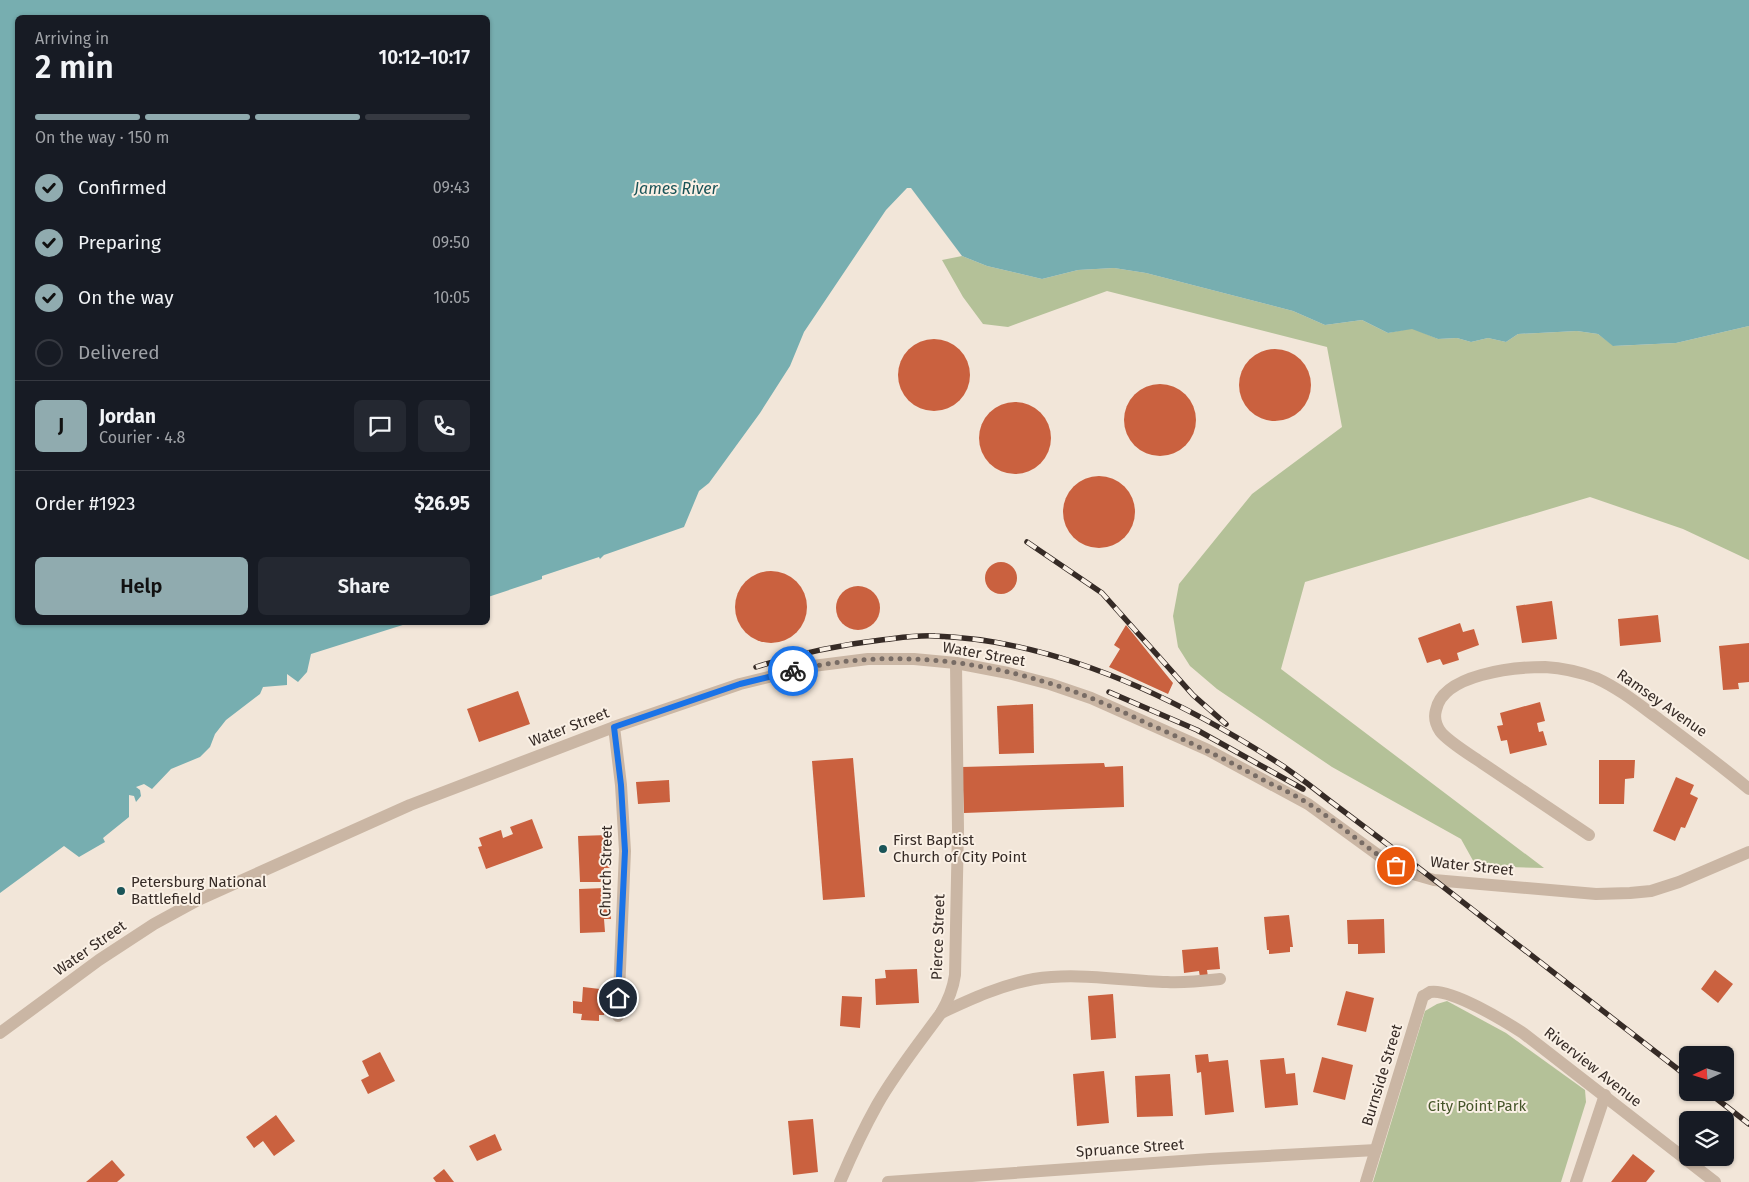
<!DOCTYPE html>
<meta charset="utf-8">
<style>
:root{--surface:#171b24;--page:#242831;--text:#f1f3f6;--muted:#9ea1a6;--line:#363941;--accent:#90abaf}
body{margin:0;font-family:"Fira Sans",sans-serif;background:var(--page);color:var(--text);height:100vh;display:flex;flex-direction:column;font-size:19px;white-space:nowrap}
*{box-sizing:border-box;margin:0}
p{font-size:16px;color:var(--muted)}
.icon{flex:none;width:28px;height:28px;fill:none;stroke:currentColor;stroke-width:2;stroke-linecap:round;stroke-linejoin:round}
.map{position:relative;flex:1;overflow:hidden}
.side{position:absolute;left:15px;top:15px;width:475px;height:610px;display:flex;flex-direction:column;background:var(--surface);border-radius:8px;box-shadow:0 1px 4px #0004}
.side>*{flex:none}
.needle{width:32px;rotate:266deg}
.fabs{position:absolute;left:1679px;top:1046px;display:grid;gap:10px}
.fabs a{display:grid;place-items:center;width:55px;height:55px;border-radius:8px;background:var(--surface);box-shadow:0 1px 4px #0004;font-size:25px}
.pin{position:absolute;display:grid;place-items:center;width:42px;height:42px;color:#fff;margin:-21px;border:2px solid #fff;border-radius:50%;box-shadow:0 1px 5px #0007}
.courier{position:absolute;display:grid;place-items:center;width:50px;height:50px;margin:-25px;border:4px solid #1a73e8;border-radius:50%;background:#fff;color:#222;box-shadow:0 1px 6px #0007}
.summary em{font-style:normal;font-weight:600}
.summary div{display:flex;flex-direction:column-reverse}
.summary{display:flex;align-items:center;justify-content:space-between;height:85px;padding:0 20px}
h1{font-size:32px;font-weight:600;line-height:38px}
.bar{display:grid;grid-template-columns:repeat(4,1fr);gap:8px 5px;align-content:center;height:60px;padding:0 20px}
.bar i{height:6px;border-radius:4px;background:var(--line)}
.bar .selected{background:var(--accent)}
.bar p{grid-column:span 4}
.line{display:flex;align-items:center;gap:12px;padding:0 20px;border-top:1px solid var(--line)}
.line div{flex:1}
.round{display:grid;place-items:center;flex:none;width:52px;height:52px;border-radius:8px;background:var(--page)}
ol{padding:0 20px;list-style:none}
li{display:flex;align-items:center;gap:15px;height:55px}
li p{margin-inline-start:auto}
li .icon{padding:5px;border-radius:50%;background:var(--accent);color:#111;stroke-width:4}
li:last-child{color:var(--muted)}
li i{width:28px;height:28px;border:2px solid var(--line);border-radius:50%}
.action{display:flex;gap:10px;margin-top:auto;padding:10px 20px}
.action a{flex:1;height:58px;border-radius:8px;background:var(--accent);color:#111;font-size:20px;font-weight:600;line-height:58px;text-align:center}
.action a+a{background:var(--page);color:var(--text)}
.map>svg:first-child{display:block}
.green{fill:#b4c198}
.water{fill:#77aeb0}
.building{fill:#ca613f}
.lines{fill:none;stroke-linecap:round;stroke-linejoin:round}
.street{stroke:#cab6a4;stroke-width:12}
.rail-casing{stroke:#362b26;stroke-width:5.5}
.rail{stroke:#faf0e5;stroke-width:4;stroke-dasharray:11;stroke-linecap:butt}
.done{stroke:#786c65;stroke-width:5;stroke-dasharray:0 9}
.route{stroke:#1a73e8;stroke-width:6}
.poi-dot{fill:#1a5458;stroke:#faf0e5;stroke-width:2}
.labels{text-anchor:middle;stroke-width:4;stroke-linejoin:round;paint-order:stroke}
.street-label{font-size:15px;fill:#362b26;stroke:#faf0e5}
.poi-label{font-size:15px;fill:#362b26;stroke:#faf0e5;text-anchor:start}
.park-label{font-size:15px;fill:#455529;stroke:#faf0e5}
.water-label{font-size:16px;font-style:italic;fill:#1a5458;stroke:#faf0e5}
</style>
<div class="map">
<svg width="1749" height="1182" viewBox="0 0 1749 1182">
<rect width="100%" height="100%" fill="#f2e6d9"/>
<g class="green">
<polygon points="962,256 987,266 1042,279 1078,270 1114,268 1146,273 1293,311 1325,325 1362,320 1388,333 1412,328 1438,339 1457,338 1471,342 1488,338 1506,342 1518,334 1577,331 1598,334 1614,346 1676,343 1749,326 1749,560 1683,529 1590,497 1305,582 1281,669 1544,868 1476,866 1461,839 1332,767 1217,689 1190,666 1178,647 1173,616 1179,584 1252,494 1342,427 1327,347 1107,291 1008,327 983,324 963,297 942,260"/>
<polygon points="1447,1001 1506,1033 1585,1090 1586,1102 1561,1182 1373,1182 1425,1011 1437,1004"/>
</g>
<polygon class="water" points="0,0 1749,0 1749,326 1676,343 1613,346 1598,334 1577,331 1518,334 1506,342 1488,338 1471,342 1457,338 1438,339 1412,329 1388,333 1362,320 1325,325 1293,311 1146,273 1114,268 1078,270 1042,279 987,266 962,256 911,188 907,188 886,210 804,332 790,366 760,413 709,483 699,491 684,527 604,555 600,559 599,557 542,576 542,579 488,597 488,18 18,18 18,622 409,623 311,654 307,672 298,682 287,674 287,685 263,687 260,694 226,720 215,734 210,747 200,757 171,769 152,789 144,784 136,787 140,790 141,796 136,802 134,796 129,795 129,817 103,838 105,842 79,857 64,846 0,893"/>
<g class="building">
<circle cx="934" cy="375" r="36"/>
<circle cx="1275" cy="385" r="36"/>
<circle cx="1160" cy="420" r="36"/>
<circle cx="1015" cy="438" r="36"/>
<circle cx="1099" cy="512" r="36"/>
<circle cx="1001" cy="578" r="16"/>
<circle cx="771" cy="607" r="36"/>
<circle cx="858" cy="608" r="22"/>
<polygon points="1552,601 1557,639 1522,643 1516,606"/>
<polygon points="1658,615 1661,642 1620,646 1618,619"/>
<polygon points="1460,623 1463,632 1474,629 1479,645 1457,653 1459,660 1443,665 1440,659 1427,663 1418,638"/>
<polygon points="1126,625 1173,683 1168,694 1109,667 1120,649 1114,645"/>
<polygon points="1749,643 1749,682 1738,683 1739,689 1723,690 1719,646"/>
<polygon points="518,691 530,724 479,742 467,709"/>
<polygon points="1540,702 1545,721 1537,723 1539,732 1543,731 1547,745 1510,754 1507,740 1501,741 1497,726 1503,725 1500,713"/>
<polygon points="1033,704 1034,753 999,754 997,706"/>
<polygon points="853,758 865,897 823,900 812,761"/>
<polygon points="1599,760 1635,760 1634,778 1625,779 1624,804 1599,804"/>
<polygon points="1104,763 1105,767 1123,766 1124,807 964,813 962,767"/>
<polygon points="1676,777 1694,785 1690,794 1698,798 1685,828 1681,827 1675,841 1653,831"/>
<polygon points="669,780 670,802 638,804 636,782"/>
<polygon points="532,819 543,848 486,869 478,847 482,846 479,838 501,830 503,838 513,834 510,827"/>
<polygon points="608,835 610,868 604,868 604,882 580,882 578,836"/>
<polygon points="605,888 605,902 610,901 611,919 604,919 605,932 580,933 579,889"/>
<polygon points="1289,915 1293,947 1290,947 1290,952 1269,954 1269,950 1267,950 1264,917"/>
<polygon points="1384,919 1385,953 1358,954 1358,944 1348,944 1347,920"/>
<polygon points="1218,947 1220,969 1207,970 1208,977 1200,977 1199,971 1184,973 1182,950"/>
<polygon points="917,969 919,1003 876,1005 875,979 886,978 885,970"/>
<polygon points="1715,970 1733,984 1718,1003 1701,989"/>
<polygon points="583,987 600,989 600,994 606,994 604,1015 599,1015 599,1021 581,1020 582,1014 573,1013 573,1001 582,1002"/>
<polygon points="1346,991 1374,998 1366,1032 1337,1025"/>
<polygon points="1113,994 1116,1038 1091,1040 1088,996"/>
<polygon points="842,996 862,997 860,1028 840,1026"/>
<polygon points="380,1052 395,1081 368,1094 361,1080 369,1076 362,1061"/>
<polygon points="1208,1054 1209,1062 1228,1060 1234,1112 1205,1115 1201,1072 1197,1073 1195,1055"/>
<polygon points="1322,1057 1353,1065 1345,1100 1313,1092"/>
<polygon points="1284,1058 1286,1074 1295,1073 1298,1105 1265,1108 1260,1060"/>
<polygon points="1104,1071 1109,1123 1077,1126 1073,1074"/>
<polygon points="1170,1074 1173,1116 1137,1117 1135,1076"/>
<polygon points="276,1115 295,1141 274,1156 263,1141 254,1148 246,1137"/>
<polygon points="813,1119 818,1172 793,1175 788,1121"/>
<polygon points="495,1134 502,1150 477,1161 469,1146"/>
<polygon points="1633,1154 1655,1171 1646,1182 1611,1182"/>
<polygon points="112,1160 125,1175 117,1182 86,1182"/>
<polygon points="444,1169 454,1182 436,1182 433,1178"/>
</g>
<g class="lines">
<g class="street">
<polyline points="614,727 621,785 625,851 618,1016"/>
<path d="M1589,835C1553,811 1518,787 1482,763C1472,756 1447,741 1440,731C1436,725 1434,717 1436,710C1443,674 1514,667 1545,667C1562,668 1580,672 1596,678C1618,688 1637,703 1656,717C1688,741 1719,764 1749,789"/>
<path d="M941,1013C971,999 1001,985 1034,979C1078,972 1123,981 1167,982C1185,983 1202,981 1220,979"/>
<polyline points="0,1033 99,960 154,924 198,900 410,805 614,727 740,684 813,666 868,659 914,659 956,663 1008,673 1050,684 1091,698 1208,750 1308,804 1385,860 1406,872 1434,880 1596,894 1630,893 1651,891 1679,882 1749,852"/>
<path d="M840,1182C851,1156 863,1130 877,1105C895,1073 919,1043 941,1013C948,1001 953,989 955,975L958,829L956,663"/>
<polyline points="888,1182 1210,1159 1376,1150"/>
<path d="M1366,1182L1423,996C1426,995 1428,993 1430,992C1451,988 1506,1022 1523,1033L1715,1182"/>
<polyline points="1576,1182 1605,1095"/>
</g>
<g class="rail-casing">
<g id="rail">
<polyline points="1027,542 1102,593 1193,695 1226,724"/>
<path d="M756,667C797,654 838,645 881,640C899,638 917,635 935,636C1058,640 1181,700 1283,766C1299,777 1315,789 1330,801C1366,828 1402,855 1437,882C1521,947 1604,1012 1688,1077"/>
<polyline points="1109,692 1197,730 1303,789"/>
<polyline points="1708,1092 1749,1124"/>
</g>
</g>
<use href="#rail" class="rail"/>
</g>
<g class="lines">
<path class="done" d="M793,671C891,646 998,661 1091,698C1114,707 1137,719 1160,729C1196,745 1231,762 1265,781C1280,788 1295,795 1309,804C1335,821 1360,842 1385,860L1396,866"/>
<polyline class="route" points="618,998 625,851 621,785 614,727 740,684 793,671"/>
</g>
<g class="poi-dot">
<circle cx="883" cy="849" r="5"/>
<circle cx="121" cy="891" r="5"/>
</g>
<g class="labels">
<g class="street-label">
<text transform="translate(984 654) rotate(10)" y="5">Water Street</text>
<text transform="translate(1662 703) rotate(35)" y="5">Ramsey Avenue</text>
<text transform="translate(569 727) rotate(-21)" y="5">Water Street</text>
<text transform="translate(1472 866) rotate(6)" y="5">Water Street</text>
<text transform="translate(606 871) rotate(-89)" y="5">Church Street</text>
<text transform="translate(938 937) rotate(-88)" y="5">Pierce Street</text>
<text transform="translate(90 948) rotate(-35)" y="5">Water Street</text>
<text transform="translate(1593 1067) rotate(38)" y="5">Riverview Avenue</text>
<text transform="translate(1382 1075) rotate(-73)" y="5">Burnside Street</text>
<text transform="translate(1130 1148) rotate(-4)" y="5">Spruance Street</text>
</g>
<g class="poi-label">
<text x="893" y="845">First Baptist<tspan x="893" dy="17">Church of City Point</tspan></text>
<text x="131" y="887">Petersburg National<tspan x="131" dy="17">Battlefield</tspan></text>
</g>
<g class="park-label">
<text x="1477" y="1111">City Point Park</text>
</g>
<g class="water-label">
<text x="676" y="194">James River</text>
</g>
</g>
</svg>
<div class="fabs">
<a><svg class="needle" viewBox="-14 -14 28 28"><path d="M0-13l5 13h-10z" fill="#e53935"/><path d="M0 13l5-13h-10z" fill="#9ea1a6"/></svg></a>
<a><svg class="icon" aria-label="layers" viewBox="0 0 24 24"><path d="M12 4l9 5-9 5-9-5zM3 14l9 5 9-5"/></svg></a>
</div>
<div class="pin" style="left:1396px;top:866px;background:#ea580c"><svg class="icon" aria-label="bag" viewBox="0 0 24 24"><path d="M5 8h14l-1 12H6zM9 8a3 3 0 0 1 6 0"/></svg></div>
<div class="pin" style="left:618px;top:998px;background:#1f2937"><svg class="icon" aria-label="home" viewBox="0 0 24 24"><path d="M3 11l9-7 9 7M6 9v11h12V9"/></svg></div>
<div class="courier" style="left:793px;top:671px"><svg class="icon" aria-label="bike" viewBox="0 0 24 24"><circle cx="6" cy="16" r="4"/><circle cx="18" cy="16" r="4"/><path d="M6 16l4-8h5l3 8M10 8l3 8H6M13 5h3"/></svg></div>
<section class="side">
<div class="summary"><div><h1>2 min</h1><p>Arriving in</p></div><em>10:12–10:17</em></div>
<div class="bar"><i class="selected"></i><i class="selected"></i><i class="selected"></i><i></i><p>On the way · 150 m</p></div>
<ol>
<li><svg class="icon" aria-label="check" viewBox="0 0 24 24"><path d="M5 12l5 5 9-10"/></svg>Confirmed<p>09:43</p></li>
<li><svg class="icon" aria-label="check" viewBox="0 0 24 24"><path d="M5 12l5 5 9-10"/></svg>Preparing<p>09:50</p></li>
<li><svg class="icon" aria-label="check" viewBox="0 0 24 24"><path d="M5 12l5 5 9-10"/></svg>On the way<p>10:05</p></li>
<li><i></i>Delivered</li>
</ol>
<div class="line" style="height:90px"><b class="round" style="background:var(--accent);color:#111">J</b><div><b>Jordan</b><p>Courier · 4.8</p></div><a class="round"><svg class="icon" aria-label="chat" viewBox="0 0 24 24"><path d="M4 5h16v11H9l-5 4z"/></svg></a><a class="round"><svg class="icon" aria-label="phone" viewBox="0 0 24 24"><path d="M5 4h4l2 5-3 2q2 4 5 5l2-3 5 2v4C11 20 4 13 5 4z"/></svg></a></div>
<div class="line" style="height:65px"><div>Order #1923</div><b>$26.95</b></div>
<div class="action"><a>Help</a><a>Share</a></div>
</section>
</div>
